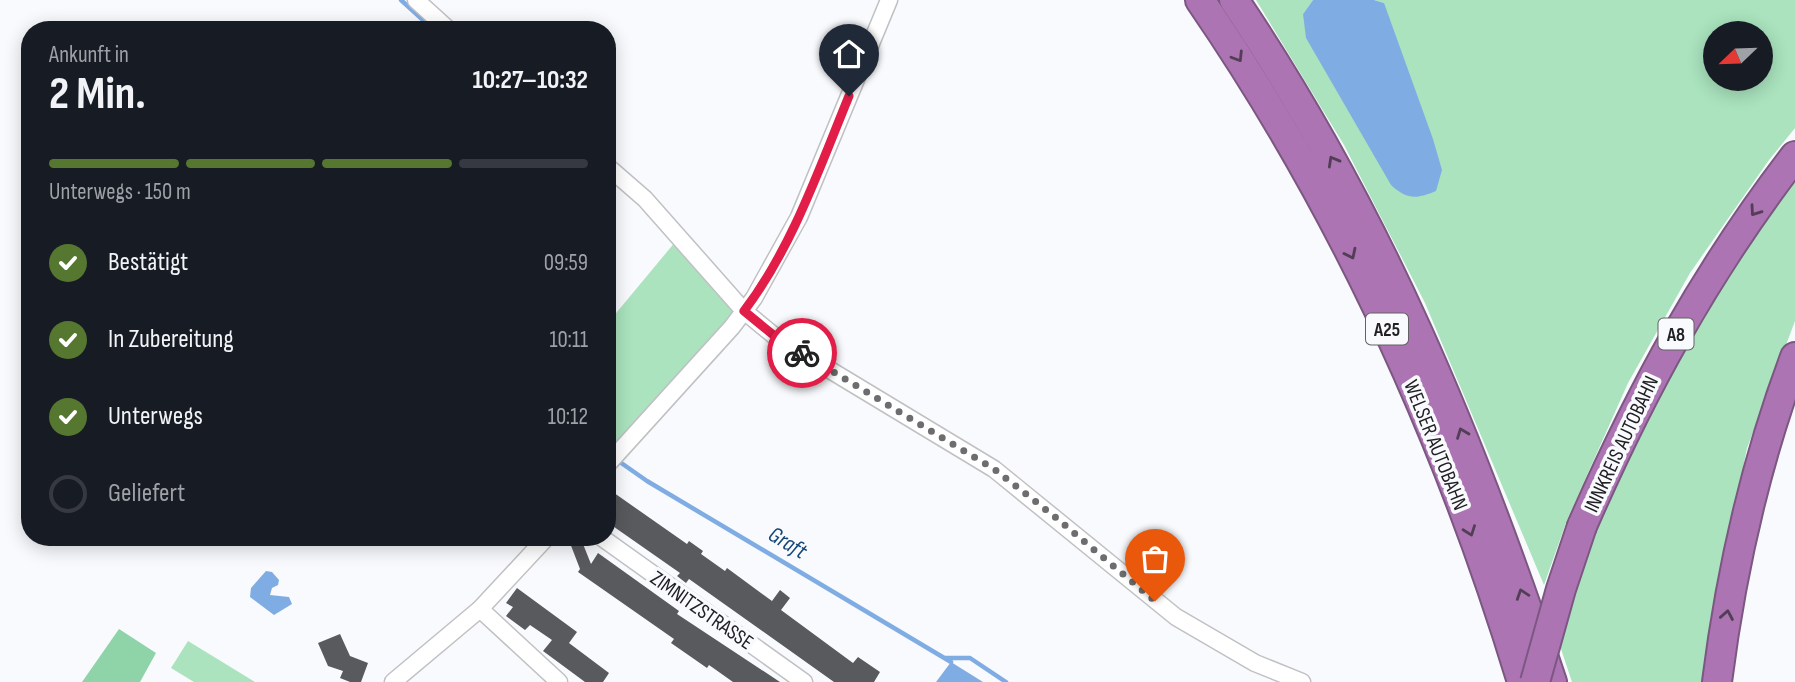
<!DOCTYPE html>
<html lang="de">
<meta charset="utf-8">
<style>
:root{--surface:#171b24;--page:#242831;--text:#f1f3f6;--muted:#9ea1a6;--line:#363941;--accent:#56772f}
body{margin:0;font-family:"Sofia Sans Condensed",sans-serif;background:var(--page);color:var(--text);height:100vh;display:flex;flex-direction:column;font-size:26px;white-space:nowrap}
*{box-sizing:border-box;margin:0}
p{font-size:23px;color:var(--muted)}
.icon{flex:none;width:38px;height:38px;fill:none;stroke:currentColor;stroke-width:2;stroke-linecap:round;stroke-linejoin:round}
.map{position:relative;flex:1;overflow:hidden}
.side{position:absolute;left:21px;top:21px;width:595px;height:525px;display:flex;flex-direction:column;background:var(--surface);border-radius:28px;box-shadow:0 4px 18px #0003}
.side>*{flex:none}
.needle{width:46px;rotate:247deg}
.tools{position:absolute;left:1703px;top:21px;display:grid;gap:14px}
.tools a{display:grid;place-items:center;width:70px;height:70px;border-radius:50%;background:var(--surface);box-shadow:0 4px 18px #0003;font-size:35px}
.pin{position:absolute;display:grid;place-items:center;width:60px;height:60px;color:#fff;margin:-72px -30px;border-radius:50% 50% 50% 0;rotate:-45deg;box-shadow:0 0 7px #0007}
.pin .icon{rotate:45deg}
.courier{position:absolute;display:grid;place-items:center;width:70px;height:70px;margin:-35px;border:5px solid #e11d48;border-radius:50%;background:#fff;color:#222;box-shadow:0 2px 9px #0007}
.headline em{font-style:normal;font-weight:700}
.headline div{display:flex;flex-direction:column-reverse}
.headline{display:flex;align-items:center;justify-content:space-between;height:119px;padding:0 28px}
h1{font-size:46px;font-weight:700;line-height:52px}
.bar{display:grid;grid-template-columns:repeat(4,1fr);gap:10px 7px;align-content:center;height:84px;padding:0 28px}
.bar i{height:9px;border-radius:5px;background:var(--line)}
.bar .selected{background:var(--accent)}
.bar p{grid-column:span 4}
ol{padding:0 28px;list-style:none}
li{display:flex;align-items:center;gap:21px;height:77px}
li p{margin-inline-start:auto}
li .icon{padding:7px;border-radius:50%;background:var(--accent);color:#fff;stroke-width:4}
li:last-child{color:var(--muted)}
li i{width:38px;height:38px;border:4px solid var(--line);border-radius:50%}
.map>svg:first-child{display:block}
.green{fill:#aae3be;fill-rule:evenodd}
.forest{fill:#8fd4a8}
.water{fill:#7fade3}
.lines{fill:none;stroke-linecap:round;stroke-linejoin:round}
.stream{stroke:#7fade3;stroke-width:4.5}
.building{fill:#595a5d}
.minor-casing{stroke:#c0c1c4;stroke-width:19}
.motorway-casing{stroke:#7b5781;stroke-width:32}
.minor{stroke:#fff;stroke-width:16}
.motorway{stroke:#ac74b3;stroke-width:28}
.motorway-bridge-casing{stroke:#7b5781;stroke-width:32;stroke-linecap:butt}
.motorway-bridge{stroke:#ac74b3;stroke-width:28}
.oneway{stroke:#523e55}
.done{stroke:#6d6d6f;stroke-width:7;stroke-dasharray:0 12.6}
.route{stroke:#e11d48;stroke-width:9}
.labels{text-anchor:middle;stroke-width:7;stroke-linejoin:round;paint-order:stroke}
.shield{fill:#f9fafd;stroke:#626264;stroke-width:2}
.shield-label{font-size:19px;font-weight:bold;fill:#212123}
.street-label{font-size:21px;fill:#212123;stroke:#f9fafd}
.water-label{font-size:23px;font-style:italic;fill:#174678;stroke:#f9fafd}
</style>
<div class="map">
<svg width="1795" height="682" viewBox="0 0 1795 682">
<rect width="100%" height="100%" fill="#f9fafd"/>
<g class="green">
<path d="M1256,0H1313L1303,14L1384,3L1374,0H1795V128L1769,160L1690,273L1628,383L1567,520L1544,585L1425,303L1344,145ZM1715,33H1760V79H1715Z"/>
<polygon points="1795,176 1795,321 1747,448 1709,636 1703,682 1572,682 1560,646 1567,616 1596,531 1660,384 1747,240"/>
<polygon points="676,241 735,313 607,458 607,324"/>
<polygon points="188,641 255,682 194,682 171,668"/>
</g>
<polygon class="forest" points="119,629 156,653 140,682 82,682"/>
<g class="water">
<path d="M1313,0H1374L1384,3L1433,139L1442,170L1436,191C1417,199 1407,200 1391,185L1306,38L1303,14Z"/>
<polygon points="266,571 272,572 279,580 278,585 272,588 270,595 289,597 292,604 274,615 250,597 251,588"/>
<polygon points="951,662 983,682 936,682"/>
</g>
<g class="lines">
<g class="stream">
<polyline points="401,0 434,30"/>
<polyline points="607,453 647,481 951,662"/>
<polyline points="945,658 970,658 1006,682"/>
</g>
</g>
<g class="building">
<polygon points="607,488 687,544 689,541 703,551 701,554 725,571 727,568 772,601 780,590 790,598 781,610 853,663 858,657 880,672 874,682 834,682 689,579 686,583 677,576 680,573 607,522"/>
<polygon points="581,539 591,564 598,553 679,611 677,614 780,682 733,682 709,665 707,668 671,643 674,639 578,572 580,569 570,543"/>
<polygon points="517,588 577,632 569,643 609,673 603,682 585,682 543,651 552,640 530,625 525,630 506,616 513,607 506,603"/>
<polygon points="340,634 350,656 368,663 361,682 350,682 340,678 343,671 328,666 318,643"/>
</g>
<g class="lines">
<g class="minor-casing">
<g id="minor">
<polyline points="416,0 449,30"/>
<polyline points="607,166 645,199 744,311 777,338 994,469 1176,617 1255,663 1302,682"/>
<polyline points="607,465 732,327 754,298 799,217 889,0"/>
<polyline points="601,537 804,682"/>
<polyline points="480,609 559,682"/>
<polyline points="393,682 480,609 547,537"/>
</g>
</g>
<g class="motorway-casing">
<g id="motorway">
<path d="M1200,0C1343,208 1449,441 1522,682"/>
<path d="M1234,0C1378,213 1471,439 1552,682"/>
<path d="M1582,526C1641,391 1705,273 1795,156"/>
<path d="M1717,682C1731,571 1756,461 1795,357"/>
</g>
</g>
<use href="#minor" class="minor"/>
<use href="#motorway" class="motorway"/>
<g class="motorway-bridge-casing">
<polyline id="motorway-bridge" points="1535,682 1561,589 1582,526"/>
</g>
<use href="#motorway-bridge" class="motorway-bridge"/>
</g>
<defs><path id="oneway-chevron" d="M-2-3.5L2.5 0L-2 3.5" fill="none" stroke-width="1.6" stroke-linecap="round" stroke-linejoin="round" transform="scale(1.75)"/></defs>
<g class="oneway">
<use href="#oneway-chevron" transform="translate(1238 57) rotate(58)"/>
<use href="#oneway-chevron" transform="translate(1333 161) rotate(-119)"/>
<use href="#oneway-chevron" transform="translate(1755 211) rotate(125)"/>
<use href="#oneway-chevron" transform="translate(1351 254) rotate(64)"/>
<use href="#oneway-chevron" transform="translate(1462 433) rotate(-111)"/>
<use href="#oneway-chevron" transform="translate(1470 531) rotate(70)"/>
<use href="#oneway-chevron" transform="translate(1522 594) rotate(-109)"/>
<use href="#oneway-chevron" transform="translate(1727 615) rotate(-80)"/>
</g>
<g class="lines">
<polyline class="done" points="802,353 994,469 1054,516 1155,601"/>
<path class="route" d="M802,353L777,338L744,311C792,248 819,169 849,96"/>
</g>
<g class="labels">
<g class="shield">
<rect x="1366" y="313.5" width="42" height="31" rx="5"/>
<rect x="1658.5" y="318.5" width="35" height="31" rx="5"/>
</g>
<g class="shield-label">
<text x="1387" y="336">A25</text>
<text x="1676" y="341">A8</text>
</g>
<g class="street-label">
<text transform="translate(1621 444) rotate(-65)" y="7">INNKREIS AUTOBAHN</text>
<text transform="translate(1436 445) rotate(68)" y="7">WELSER AUTOBAHN</text>
<text transform="translate(702 610) rotate(35)" y="7">ZIMNITZSTRASSE</text>
</g>
<g class="water-label">
<text transform="translate(788 542) rotate(31)" y="8">Graft</text>
</g>
</g>
</svg>
<div class="tools">
<a><svg class="needle" viewBox="-14 -14 28 28"><path d="M0-13l5 13h-10z" fill="#e53935"/><path d="M0 13l5-13h-10z" fill="#9ea1a6"/></svg></a>
</div>
<div class="pin" style="left:1155px;top:601px;background:#ea580c"><svg class="icon" aria-label="bag" viewBox="0 0 24 24"><path d="M5 8h14l-1 12H6zM9 8a3 3 0 0 1 6 0"/></svg></div>
<div class="pin" style="left:849px;top:96px;background:#1f2937"><svg class="icon" aria-label="home" viewBox="0 0 24 24"><path d="M3 11l9-7 9 7M6 9v11h12V9"/></svg></div>
<div class="courier" style="left:802px;top:353px"><svg class="icon" aria-label="bike" viewBox="0 0 24 24"><circle cx="6" cy="16" r="4"/><circle cx="18" cy="16" r="4"/><path d="M6 16l4-8h5l3 8M10 8l3 8H6M13 5h3"/></svg></div>
<section class="side">
<div class="headline"><div><h1>2 Min.</h1><p>Ankunft in</p></div><em>10:27–10:32</em></div>
<div class="bar"><i class="selected"></i><i class="selected"></i><i class="selected"></i><i></i><p>Unterwegs · 150 m</p></div>
<ol>
<li><svg class="icon" aria-label="check" viewBox="0 0 24 24"><path d="M5 12l5 5 9-10"/></svg>Bestätigt<p>09:59</p></li>
<li><svg class="icon" aria-label="check" viewBox="0 0 24 24"><path d="M5 12l5 5 9-10"/></svg>In Zubereitung<p>10:11</p></li>
<li><svg class="icon" aria-label="check" viewBox="0 0 24 24"><path d="M5 12l5 5 9-10"/></svg>Unterwegs<p>10:12</p></li>
<li><i></i>Geliefert</li>
</ol>
</section>
</div>
